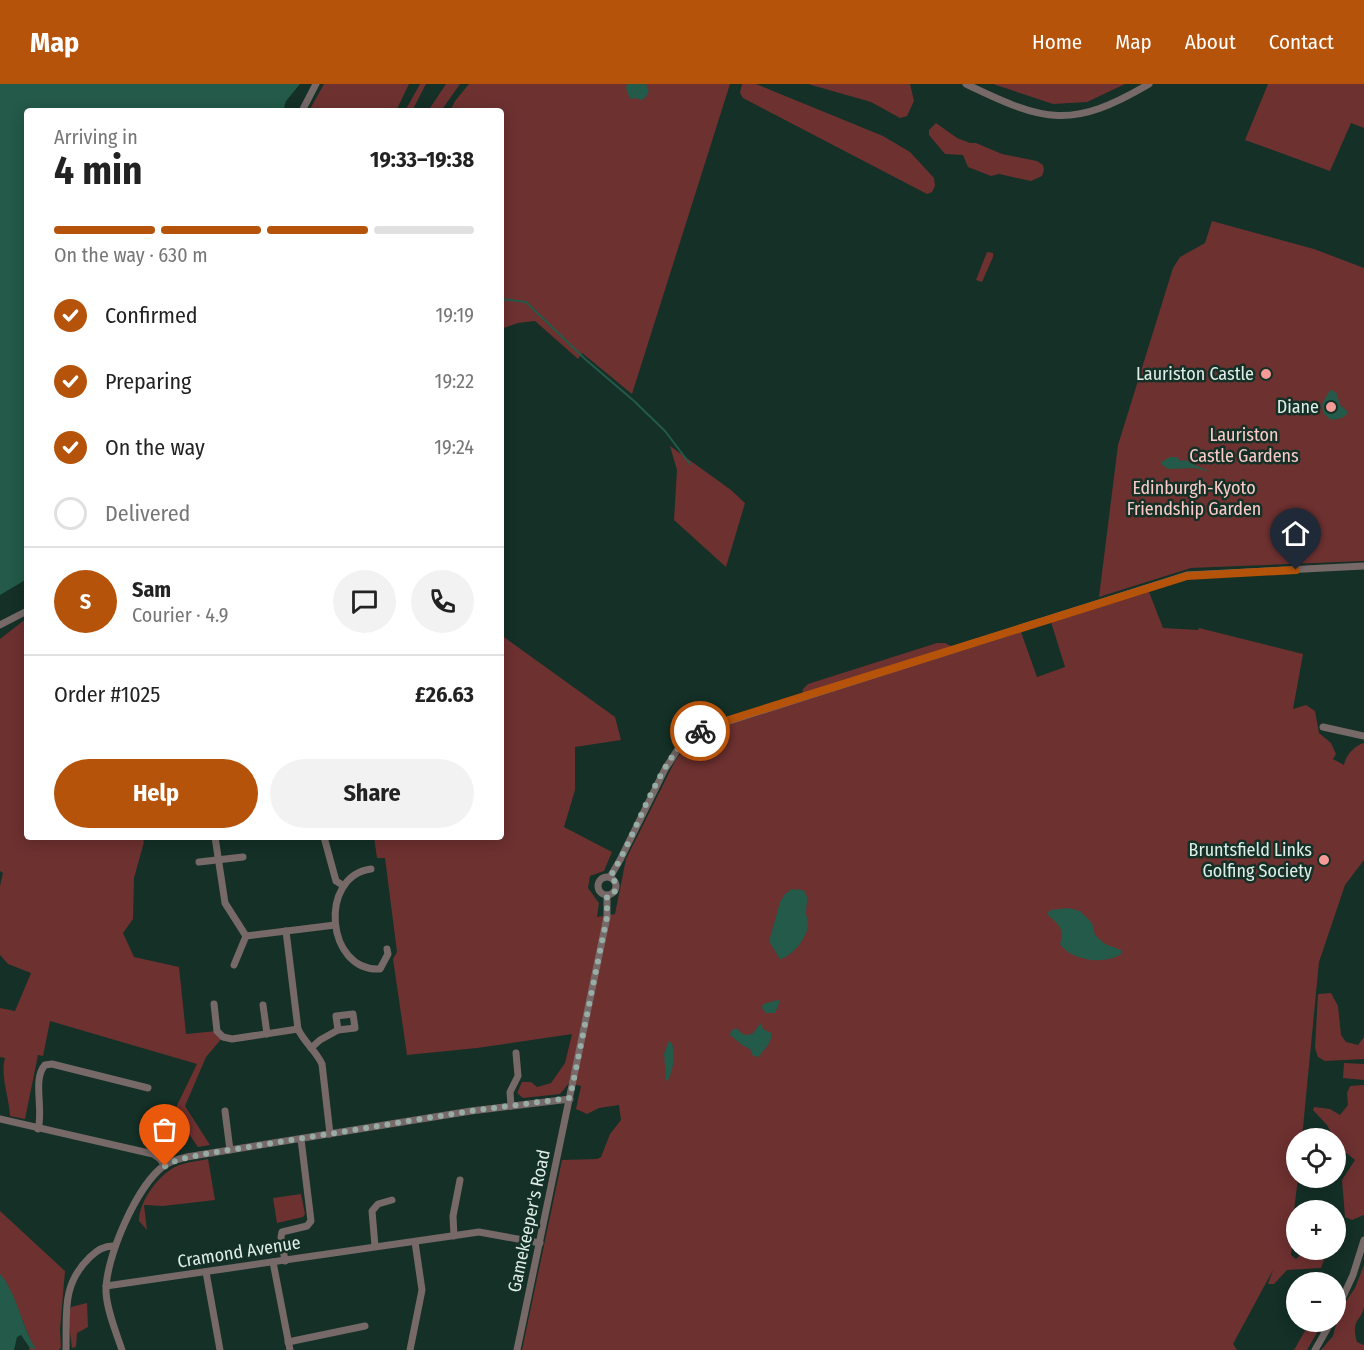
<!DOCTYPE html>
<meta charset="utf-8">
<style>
:root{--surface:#fff;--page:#f2f2f2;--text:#222;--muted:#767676;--line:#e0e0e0;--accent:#b45309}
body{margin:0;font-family:"Fira Sans Condensed",sans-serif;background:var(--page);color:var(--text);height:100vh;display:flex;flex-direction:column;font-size:22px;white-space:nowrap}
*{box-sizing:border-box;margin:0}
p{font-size:20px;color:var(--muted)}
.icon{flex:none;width:33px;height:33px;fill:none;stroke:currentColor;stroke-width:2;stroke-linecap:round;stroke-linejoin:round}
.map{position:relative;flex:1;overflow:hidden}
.panel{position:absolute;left:24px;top:24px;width:480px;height:732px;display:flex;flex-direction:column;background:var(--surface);border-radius:6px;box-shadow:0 3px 15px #0003}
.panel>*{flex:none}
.buttons{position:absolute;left:1286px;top:1044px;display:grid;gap:12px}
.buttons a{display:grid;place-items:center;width:60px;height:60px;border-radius:50%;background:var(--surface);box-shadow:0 3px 15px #0003;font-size:30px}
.pin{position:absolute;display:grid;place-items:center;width:51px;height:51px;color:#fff;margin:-62px -26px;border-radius:50% 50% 50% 0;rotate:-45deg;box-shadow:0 0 6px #0007}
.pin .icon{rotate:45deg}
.courier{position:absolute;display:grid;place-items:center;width:60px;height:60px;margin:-30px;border:4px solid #b45309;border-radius:50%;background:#fff;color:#222;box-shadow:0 2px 8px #0007}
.headline em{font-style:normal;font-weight:700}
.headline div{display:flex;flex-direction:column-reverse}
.headline{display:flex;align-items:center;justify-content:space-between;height:102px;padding:0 30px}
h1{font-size:39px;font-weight:700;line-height:45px}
.bar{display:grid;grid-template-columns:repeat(4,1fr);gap:9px 6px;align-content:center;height:72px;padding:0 30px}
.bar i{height:8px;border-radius:4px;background:var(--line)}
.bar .on{background:var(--accent)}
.bar p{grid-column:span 4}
.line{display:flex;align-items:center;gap:15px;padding:0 30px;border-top:2px solid var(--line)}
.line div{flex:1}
.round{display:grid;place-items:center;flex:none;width:63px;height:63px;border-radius:32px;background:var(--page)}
ol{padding:0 30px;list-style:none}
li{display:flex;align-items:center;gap:18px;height:66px}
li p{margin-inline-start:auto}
li .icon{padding:6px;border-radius:50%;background:var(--accent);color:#fff;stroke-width:4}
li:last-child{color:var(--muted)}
li i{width:33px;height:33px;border:3px solid var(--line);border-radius:50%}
.action{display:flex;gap:12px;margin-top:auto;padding:12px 30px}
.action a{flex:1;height:69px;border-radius:36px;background:var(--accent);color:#fff;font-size:24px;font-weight:700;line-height:69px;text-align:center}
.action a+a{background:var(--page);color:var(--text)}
header{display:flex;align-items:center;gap:36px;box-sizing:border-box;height:84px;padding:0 30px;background:var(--accent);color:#fff}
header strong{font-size:28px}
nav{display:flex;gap:33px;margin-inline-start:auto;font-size:21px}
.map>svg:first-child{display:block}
.green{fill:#6d3130}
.water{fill:#235a49}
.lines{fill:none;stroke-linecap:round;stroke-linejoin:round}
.stream{stroke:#235a49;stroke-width:2}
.minor{stroke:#766968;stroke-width:7}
.done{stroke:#97aca4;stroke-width:6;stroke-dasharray:0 10.8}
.route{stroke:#b45309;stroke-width:8}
.poi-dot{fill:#f59b97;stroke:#143027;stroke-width:2}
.labels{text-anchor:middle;stroke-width:5;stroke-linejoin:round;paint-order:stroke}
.poi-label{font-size:18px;fill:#deeee7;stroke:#143027;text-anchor:end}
.park-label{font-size:18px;fill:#fccbc8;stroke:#143027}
.street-label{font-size:18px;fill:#deeee7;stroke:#143027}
</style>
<header>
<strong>Map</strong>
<nav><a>Home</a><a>Map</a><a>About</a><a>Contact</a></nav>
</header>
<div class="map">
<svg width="1364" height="1266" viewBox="0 0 1364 1266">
<rect width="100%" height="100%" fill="#143027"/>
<g class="green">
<polygon points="324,0 409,0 396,27 309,27"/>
<polygon points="420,0 426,0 412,27 405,27"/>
<polygon points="446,0 460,0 441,27 428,27"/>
<polygon points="469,0 730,0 632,310 582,269 578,275 535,237 518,239 501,245 501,27 450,27 455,17"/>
<polygon points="742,0 756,0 883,52 910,68 934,94 935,102 932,108 927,110 743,14 740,9"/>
<polygon points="808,0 910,0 914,17 907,32 900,34 871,18"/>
<polygon points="993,0 1125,0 1087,18 1053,20"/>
<polygon points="1268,0 1364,0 1364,44 1351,39 1330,87 1245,56"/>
<polygon points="936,39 957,54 970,59 976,59 1002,70 1037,77 1043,81 1044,86 1042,92 1031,97 999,90 991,92 968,83 963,71 945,70 929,51 929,46"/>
<polygon points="1212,137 1314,165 1364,184 1364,477 1191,484 1099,513 1118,361 1173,184 1180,173 1205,159"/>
<polygon points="987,168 993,169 993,173 982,198 976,196"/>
<polygon points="670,362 731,406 745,419 726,483 674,436 677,386"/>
<path d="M1149,508L1163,544L1198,546L1199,544L1303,570L1293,625L1306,621L1315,627L1319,649L1331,659L1336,670L1333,675L1344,681C1345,673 1354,661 1364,659V776L1345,801L1319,878L1302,1054H1296V1094H1298L1291,1151L1293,1154L1291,1171L1296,1175L1306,1166H1334L1325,1173L1321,1184L1287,1186L1274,1200H1268L1273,1186L1233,1260L1237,1266H522L562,1076L597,1075L601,1073L610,1050L621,1036L619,1021L599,1024L587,1030L576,1025L581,1002L569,999L560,1010L523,1014L517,1009L522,998H531L537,1003L551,999L565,979L572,950L477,964L407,971L393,875L397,868L385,774H377L374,753H501V551L615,633L621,656L575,663V706L564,743L612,768L604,787L590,792L588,804L599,819L597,833L615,830L626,775L675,677L691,656L715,644L801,615L803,605L808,600L937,559H945L961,567L1021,548L1037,593L1065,583L1051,538Z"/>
<path d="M27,534V753H142L144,758L134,794L133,835L123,849L134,873L179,883L186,950L217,947L223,953L206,973L185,1022L210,1061L198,1063L189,1050L169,1038L197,980L50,937L43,972L38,971L25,1035L10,1032C9,1012 0,992 5,974L0,973V924L15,927L31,889L8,880L0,871V802L3,789L0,787V555Z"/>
<polygon points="1331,909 1338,922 1341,951 1346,958 1358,961 1364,953 1364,975 1325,977 1318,973 1315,964 1318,910"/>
<polygon points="1344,979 1364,980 1364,996 1343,994"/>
<polygon points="1364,1001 1364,1131 1352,1136 1345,1133 1342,1096 1355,1076 1339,1063 1327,1041 1313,1026 1314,1023 1330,1025 1340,1031 1348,1021 1347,1009 1350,1002"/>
<path d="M208,1075L215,1116L163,1122L144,1121L147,1146L139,1137C139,1117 158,1092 175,1083C185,1078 198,1077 208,1075Z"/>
<polygon points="301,1110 305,1130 303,1133 277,1139 273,1114"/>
<polygon points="0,1127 65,1187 60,1246 61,1263 59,1266 29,1266 30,1255 19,1228 0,1190"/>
<path d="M1364,1181C1364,1194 1364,1208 1364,1221C1363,1237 1350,1234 1357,1258L1364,1261V1266H1321L1333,1252L1340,1226L1355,1204Z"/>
<polygon points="87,1219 88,1243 77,1249 76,1263 72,1264 68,1234 71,1223"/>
<polygon points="1310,1238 1323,1238 1307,1266 1294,1266"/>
</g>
<g class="water">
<polygon points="0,0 300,0 286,17 283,27 27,27 27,495 0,511"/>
<polygon points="627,0 646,0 649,7 646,13 642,16 634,14 630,15 626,4"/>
<polygon points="1330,306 1336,308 1340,321 1347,327 1347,330 1342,334 1331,336 1323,329 1322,320"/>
<polygon points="1170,373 1177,373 1180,377 1185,376 1210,388 1194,384 1168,385 1161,380 1161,378"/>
<path d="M792,805L803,806C810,813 806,819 806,829C806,832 808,835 808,839C809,852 792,873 780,875L770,859V854L780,818L785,810Z"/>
<path d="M1068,824L1080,827L1092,839L1095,851L1105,860L1121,866V870C1105,881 1071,877 1060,860C1066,845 1057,839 1047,830L1050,826Z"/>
<polygon points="778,916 780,917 775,929 766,929 762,924 763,920"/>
<path d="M761,939L763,945L771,949C772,961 764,964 759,973L753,972L750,965L742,961L730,951L731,947L736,944L744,951L752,950Z"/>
<path d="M669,957L672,959C675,971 674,984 668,996L666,997L664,969Z"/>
<path d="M0,1190C18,1211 21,1242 36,1265L30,1264L21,1251L17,1253L14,1266H0Z"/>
</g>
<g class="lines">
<polyline class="stream" points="501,215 526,218 585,275 634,317 665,347 690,380"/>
<g class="minor">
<path d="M966,0C1045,38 1071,46 1149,0"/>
<polyline points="302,27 316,0"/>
<polyline points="0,541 27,527"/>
<polyline points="1323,643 1364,652"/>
<polyline points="215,753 225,819 246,852 234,881"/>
<polyline points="324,753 336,797 344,802"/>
<polyline points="199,778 243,773"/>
<path d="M371,785C318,792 326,888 380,885L388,870L387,865"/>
<circle cx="607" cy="802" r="9"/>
<polyline points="610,793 620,776 665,685 682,659 704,645 1187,491 1364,482"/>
<path d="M286,847L298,945C304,958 316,967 322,980L330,1050"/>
<polyline points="246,852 335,841"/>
<polyline points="214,920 217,947 223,953 232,955 298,945"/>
<polyline points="263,921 267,950"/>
<polygon points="353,930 355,944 338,946 336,932"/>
<polyline points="311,964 320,956 338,946"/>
<polyline points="511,1022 510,1008 518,992 516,969"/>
<polyline points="225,1027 230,1066"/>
<polyline points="0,1035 153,1070 160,1075 165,1082"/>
<path d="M38,1045C44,1026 32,995 45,981L52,980L148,1004"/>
<polyline points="454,1152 453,1132 460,1096"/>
<polyline points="375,1162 372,1127 378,1120 392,1116"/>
<polyline points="285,1177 281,1153 282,1148 307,1142 311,1137 301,1055"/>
<polyline points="273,1178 290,1266"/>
<polyline points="206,1188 220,1266"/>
<polyline points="106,1202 479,1148 540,1159"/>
<polyline points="1335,1230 1353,1191 1364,1156"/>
<polyline points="288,1258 365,1242"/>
<path d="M66,1266C67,1229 61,1201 90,1173C97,1166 105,1161 115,1162"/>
<path d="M122,1266C116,1248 107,1227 106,1208C105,1175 137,1100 165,1081C177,1074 191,1072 205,1070L471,1027L570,1015"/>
<polyline points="410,1266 422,1206 415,1158"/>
<polyline points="517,1266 607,833 607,812"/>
<polyline points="1315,1266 1331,1238"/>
</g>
</g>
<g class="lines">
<path class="done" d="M165,1082L177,1076L205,1070L471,1027L570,1014L607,833V812L614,809L616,804L614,796L610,793C636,751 650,699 681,661C686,655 693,651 700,647"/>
<polyline class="route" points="700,647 719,639 1187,492 1296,486"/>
</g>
<g class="poi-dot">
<circle cx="1266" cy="290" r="6"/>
<circle cx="1331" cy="323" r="6"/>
<circle cx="1324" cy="776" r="6"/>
</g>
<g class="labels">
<g class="poi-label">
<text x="1254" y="296">Lauriston Castle</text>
<text x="1319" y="329">Diane</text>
<text x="1312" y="772">Bruntsfield Links<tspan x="1312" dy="21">Golfing Society</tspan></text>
</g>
<g class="park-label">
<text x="1244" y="357">Lauriston<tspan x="1244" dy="21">Castle Gardens</tspan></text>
<text x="1194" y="410">Edinburgh-Kyoto<tspan x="1194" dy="21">Friendship Garden</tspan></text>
</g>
<g class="street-label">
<text transform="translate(529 1137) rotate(-78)" y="6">Gamekeeper's Road</text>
<text transform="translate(239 1168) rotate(-9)" y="6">Cramond Avenue</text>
</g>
</g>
</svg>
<div class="buttons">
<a><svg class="icon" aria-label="locate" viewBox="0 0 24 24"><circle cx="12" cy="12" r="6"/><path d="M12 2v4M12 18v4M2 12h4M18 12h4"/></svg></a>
<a>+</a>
<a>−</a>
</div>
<div class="pin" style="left:165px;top:1082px;background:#ea580c"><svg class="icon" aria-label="bag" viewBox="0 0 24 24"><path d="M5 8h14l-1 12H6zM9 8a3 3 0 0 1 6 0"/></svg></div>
<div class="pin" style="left:1296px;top:486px;background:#1f2937"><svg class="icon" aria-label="home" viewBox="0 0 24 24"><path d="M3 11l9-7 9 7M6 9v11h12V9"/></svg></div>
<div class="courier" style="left:700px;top:647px"><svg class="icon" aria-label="bike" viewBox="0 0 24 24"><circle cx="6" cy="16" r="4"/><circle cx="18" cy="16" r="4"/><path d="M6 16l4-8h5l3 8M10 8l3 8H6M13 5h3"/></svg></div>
<section class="panel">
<div class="headline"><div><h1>4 min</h1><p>Arriving in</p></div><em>19:33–19:38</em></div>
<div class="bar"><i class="on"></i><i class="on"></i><i class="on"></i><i></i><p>On the way · 630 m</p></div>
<ol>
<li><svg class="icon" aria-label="check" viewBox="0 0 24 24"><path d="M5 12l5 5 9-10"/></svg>Confirmed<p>19:19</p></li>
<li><svg class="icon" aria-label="check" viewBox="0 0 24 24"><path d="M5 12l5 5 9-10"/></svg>Preparing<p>19:22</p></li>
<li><svg class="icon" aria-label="check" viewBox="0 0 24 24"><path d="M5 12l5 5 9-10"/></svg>On the way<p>19:24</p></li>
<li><i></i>Delivered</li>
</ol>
<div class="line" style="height:108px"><b class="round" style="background:var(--accent);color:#fff">S</b><div><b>Sam</b><p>Courier · 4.9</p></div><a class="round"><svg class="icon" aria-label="chat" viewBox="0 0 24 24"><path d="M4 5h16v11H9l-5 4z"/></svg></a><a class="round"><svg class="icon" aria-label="phone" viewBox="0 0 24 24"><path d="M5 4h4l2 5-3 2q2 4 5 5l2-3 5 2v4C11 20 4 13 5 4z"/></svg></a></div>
<div class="line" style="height:78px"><div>Order #1025</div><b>£26.63</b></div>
<div class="action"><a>Help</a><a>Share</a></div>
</section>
</div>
